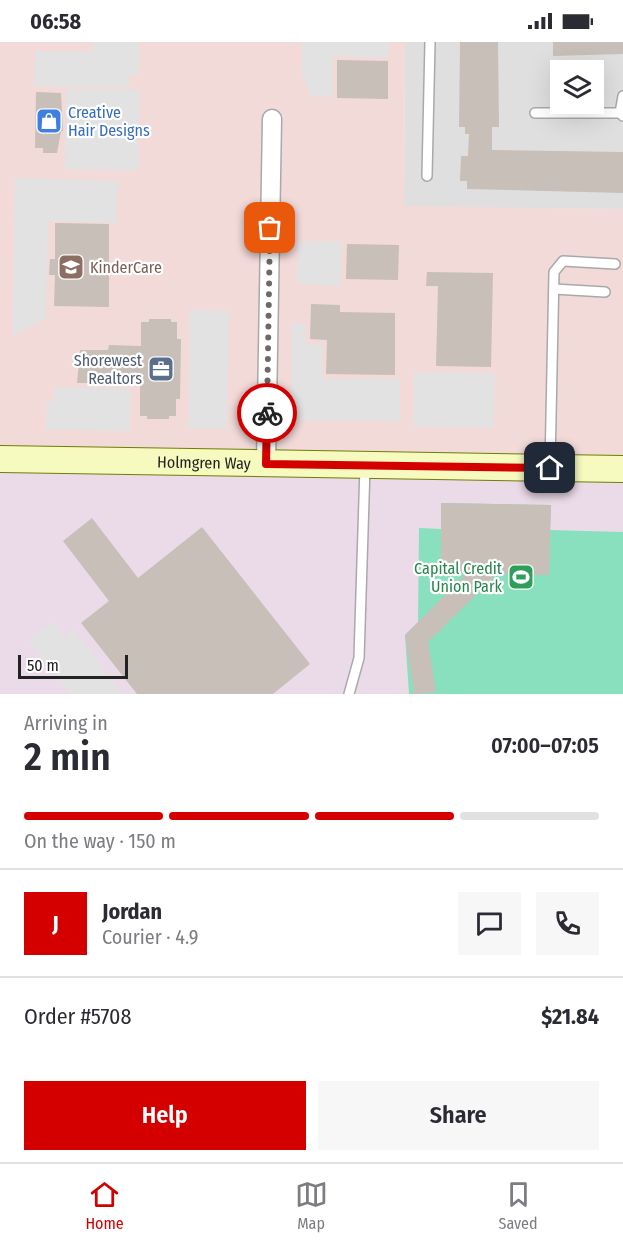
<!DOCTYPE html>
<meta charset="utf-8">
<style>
:root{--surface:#fff;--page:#f7f7f7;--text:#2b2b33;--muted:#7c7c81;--line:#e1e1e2;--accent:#d40000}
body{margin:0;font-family:"Fira Sans Condensed",sans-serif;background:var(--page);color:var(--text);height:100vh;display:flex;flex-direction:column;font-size:22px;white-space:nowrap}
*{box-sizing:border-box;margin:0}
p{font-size:20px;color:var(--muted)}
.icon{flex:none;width:33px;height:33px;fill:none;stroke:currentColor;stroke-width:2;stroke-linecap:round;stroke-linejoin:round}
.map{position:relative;height:652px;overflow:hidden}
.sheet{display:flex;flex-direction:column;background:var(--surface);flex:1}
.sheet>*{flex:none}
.fabs{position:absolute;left:550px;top:18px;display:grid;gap:12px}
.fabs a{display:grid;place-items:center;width:54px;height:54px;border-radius:0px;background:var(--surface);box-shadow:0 6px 24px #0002;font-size:30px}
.scale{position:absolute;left:18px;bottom:15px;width:110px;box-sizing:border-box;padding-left:6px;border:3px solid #222;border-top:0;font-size:16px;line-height:21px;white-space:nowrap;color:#222;-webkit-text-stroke:4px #fff;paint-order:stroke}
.pin{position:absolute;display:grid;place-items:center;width:51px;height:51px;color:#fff;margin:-26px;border-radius:12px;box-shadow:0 3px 9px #0006}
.courier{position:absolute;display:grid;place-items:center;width:60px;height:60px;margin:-30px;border:4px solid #d40000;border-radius:50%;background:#fff;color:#222;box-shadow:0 2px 8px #0007}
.overview em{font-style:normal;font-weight:600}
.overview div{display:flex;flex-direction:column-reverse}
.overview{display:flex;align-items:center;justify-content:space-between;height:102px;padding:0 24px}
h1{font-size:39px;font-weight:600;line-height:45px}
.bar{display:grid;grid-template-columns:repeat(4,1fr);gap:9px 6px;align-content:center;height:72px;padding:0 24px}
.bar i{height:8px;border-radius:4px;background:var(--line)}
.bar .current{background:var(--accent)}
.bar p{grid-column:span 4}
.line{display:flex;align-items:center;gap:15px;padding:0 24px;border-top:2px solid var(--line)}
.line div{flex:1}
.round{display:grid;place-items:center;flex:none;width:63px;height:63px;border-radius:0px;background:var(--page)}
.button{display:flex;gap:12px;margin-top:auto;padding:12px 24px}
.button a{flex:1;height:69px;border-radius:0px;background:var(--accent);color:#fff;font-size:24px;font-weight:600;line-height:69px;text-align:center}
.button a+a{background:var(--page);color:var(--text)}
.status{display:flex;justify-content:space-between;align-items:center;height:42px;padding:0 30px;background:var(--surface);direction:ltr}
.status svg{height:16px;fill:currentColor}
.dock{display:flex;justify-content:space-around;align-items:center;height:84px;border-top:2px solid var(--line);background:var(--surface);font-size:16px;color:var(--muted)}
.dock a{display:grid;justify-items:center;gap:3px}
.dock .current{color:var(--accent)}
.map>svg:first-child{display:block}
.residential{fill:#e0dfdf;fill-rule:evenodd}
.commercial{fill:#f2dad9}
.industrial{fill:#ebdbe8}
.pitch{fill:#88e0be}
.parking{fill:#e2e2e2}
.building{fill:#c7bfb8}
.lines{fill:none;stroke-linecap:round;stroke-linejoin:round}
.lane-casing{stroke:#a9a9a9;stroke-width:12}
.street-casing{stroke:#a9a9a9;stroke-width:21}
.secondary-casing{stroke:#707d05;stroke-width:28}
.lane{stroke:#fff;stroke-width:9}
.street{stroke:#fff;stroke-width:18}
.secondary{stroke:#f7fabf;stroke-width:26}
.done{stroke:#6b6a68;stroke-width:6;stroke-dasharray:0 10.8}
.route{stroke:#d40000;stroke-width:8}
.labels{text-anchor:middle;stroke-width:4.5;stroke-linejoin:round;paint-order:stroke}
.shop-label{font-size:16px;fill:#366cbe;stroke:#fff;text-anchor:start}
.education-label{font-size:16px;fill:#785e54;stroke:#fff;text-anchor:start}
.service-label{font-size:16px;fill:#4e5e75;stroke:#fff;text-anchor:end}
.street-label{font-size:16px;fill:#222;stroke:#fff}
.leisure-label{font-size:16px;fill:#27864d;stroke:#fff;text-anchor:end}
</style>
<div class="status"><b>06:58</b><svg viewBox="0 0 49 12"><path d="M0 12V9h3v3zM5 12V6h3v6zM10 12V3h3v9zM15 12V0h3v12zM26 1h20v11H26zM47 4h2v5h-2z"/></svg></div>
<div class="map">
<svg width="623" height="652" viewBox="0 0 623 652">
<rect width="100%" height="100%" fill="#f2efe9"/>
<path class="residential" d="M405,0H623V167L404,165ZM561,28H594V62H561Z"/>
<polygon class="commercial" points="0,0 405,0 404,164 623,167 623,427 0,417"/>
<polygon class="industrial" points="0,417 623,427 623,652 0,652"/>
<polygon class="pitch" points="441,461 551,463 550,488 623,490 623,652 409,652 405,593 418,580 419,486 441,487"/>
<g class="parking">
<polygon points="93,0 139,0 139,33 129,33 129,46 34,44 35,9 93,10"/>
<polygon points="302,0 388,0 388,16 333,14 332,54 311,54 301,29"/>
<polygon points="66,47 139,48 138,128 65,127"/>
<polygon points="15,136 118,139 117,181 48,179 46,276 12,294"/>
<polygon points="298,199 342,200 341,244 297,242"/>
<polygon points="190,268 229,269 227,387 188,386"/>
<polygon points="292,282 306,282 306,302 322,302 323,337 400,337 400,379 291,378"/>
<polygon points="414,330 495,332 494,386 413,384"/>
<polygon points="54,345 131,347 130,389 46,387 47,360 54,359"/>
<polygon points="53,579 66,596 72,586 123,652 70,652 28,598"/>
</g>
<g class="building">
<polygon points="460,0 498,0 499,85 492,85 492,108 623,110 623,151 467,147 467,139 460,139 461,114 468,114 469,92 465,92 465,85 459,85"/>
<polygon points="553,0 623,0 623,12 553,14"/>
<polygon points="337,18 388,19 388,57 337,56"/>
<polygon points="36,50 61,51 63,89 61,89 57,111 43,111 43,106 35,106"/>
<polygon points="55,181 109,182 109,265 54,264 55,233 49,233 50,217 55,217"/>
<polygon points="347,202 399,203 398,238 346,237"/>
<polygon points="427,230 493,231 491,325 436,324 438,244 426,244"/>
<polygon points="311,262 340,263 340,270 395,271 395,333 326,332 327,298 310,297"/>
<polygon points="149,277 171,277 171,280 177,280 177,297 181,297 180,357 176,357 176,374 169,374 169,377 147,377 147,374 140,374 140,338 99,337 99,341 77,341 80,308 108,308 109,303 141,304 141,280 149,280"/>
<polygon points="441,461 551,463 549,533 497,532 428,600 436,650 414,652 405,593 467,531 441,531"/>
<polygon points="92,476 138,536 202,485 310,622 273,652 137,652 81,581 109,559 63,499"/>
</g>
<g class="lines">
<g class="lane-casing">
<g id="lane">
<polyline points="623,54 620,71 623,74"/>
<polyline points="535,71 620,71"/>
<polyline points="427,134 430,0"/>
<polyline points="554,247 605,250"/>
<polyline points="550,423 554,230 563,219 615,222"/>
<polyline points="349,652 359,616 365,425"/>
</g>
</g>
<g class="street-casing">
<polyline id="street" points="266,422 272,77"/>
</g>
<g class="secondary-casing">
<g id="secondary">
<path id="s1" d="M0,417L623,427"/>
</g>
</g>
<use href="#lane" class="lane"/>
<use href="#street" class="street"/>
<use href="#secondary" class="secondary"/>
</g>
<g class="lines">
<polyline class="done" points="267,371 270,186"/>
<polyline class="route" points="267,371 266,422 550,426"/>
</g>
<defs>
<g id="shop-square" transform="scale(1.35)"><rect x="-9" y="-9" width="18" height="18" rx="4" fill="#3f7fe0" stroke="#fff"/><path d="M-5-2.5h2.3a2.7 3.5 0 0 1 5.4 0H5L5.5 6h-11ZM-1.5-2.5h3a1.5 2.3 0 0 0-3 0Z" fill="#fff"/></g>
<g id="school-square" transform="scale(1.35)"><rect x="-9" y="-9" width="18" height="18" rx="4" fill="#8d6e63" stroke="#fff"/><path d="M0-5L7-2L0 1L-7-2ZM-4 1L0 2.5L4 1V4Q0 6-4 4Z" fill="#fff"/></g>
<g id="office-square" transform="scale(1.35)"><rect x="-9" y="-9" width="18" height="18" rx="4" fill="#5c6f8a" stroke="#fff"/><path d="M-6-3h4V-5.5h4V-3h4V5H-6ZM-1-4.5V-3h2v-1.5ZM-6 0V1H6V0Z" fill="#fff"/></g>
<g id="stadium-square" transform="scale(1.35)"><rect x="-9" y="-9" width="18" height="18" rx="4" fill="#2e9e5b" stroke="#fff"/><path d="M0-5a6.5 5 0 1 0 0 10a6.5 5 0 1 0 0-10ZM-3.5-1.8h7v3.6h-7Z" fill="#fff"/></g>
</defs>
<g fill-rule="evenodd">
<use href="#shop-square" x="49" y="79"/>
<use href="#school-square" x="71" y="225"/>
<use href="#office-square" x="161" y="327"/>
<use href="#stadium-square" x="521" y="535"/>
</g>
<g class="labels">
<g class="shop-label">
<text x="68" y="76">Creative<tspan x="68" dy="18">Hair Designs</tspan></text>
</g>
<g class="education-label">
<text x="90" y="231">KinderCare</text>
</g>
<g class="service-label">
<text x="142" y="324">Shorewest<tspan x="142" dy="18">Realtors</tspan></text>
</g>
<g class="street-label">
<text dy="6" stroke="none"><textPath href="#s1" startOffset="204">Holmgren Way</textPath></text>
</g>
<g class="leisure-label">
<text x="502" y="532">Capital Credit<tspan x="502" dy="18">Union Park</tspan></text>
</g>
</g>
</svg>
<div class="fabs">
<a><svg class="icon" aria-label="layers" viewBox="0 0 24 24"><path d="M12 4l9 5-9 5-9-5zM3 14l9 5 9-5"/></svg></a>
</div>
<div class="scale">50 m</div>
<div class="pin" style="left:270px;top:186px;background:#ea580c"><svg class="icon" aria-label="bag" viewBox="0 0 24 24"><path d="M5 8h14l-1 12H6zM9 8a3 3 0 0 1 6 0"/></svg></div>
<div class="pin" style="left:550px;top:426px;background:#1f2937"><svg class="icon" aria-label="home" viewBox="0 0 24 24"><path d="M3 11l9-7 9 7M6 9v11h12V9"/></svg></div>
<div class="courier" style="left:267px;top:371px"><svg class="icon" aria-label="bike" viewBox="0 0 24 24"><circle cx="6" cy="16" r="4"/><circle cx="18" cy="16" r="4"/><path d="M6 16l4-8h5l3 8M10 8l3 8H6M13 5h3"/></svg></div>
</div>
<section class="sheet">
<div class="overview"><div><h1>2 min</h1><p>Arriving in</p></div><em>07:00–07:05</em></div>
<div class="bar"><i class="current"></i><i class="current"></i><i class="current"></i><i></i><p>On the way · 150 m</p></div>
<div class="line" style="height:108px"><b class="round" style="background:var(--accent);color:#fff">J</b><div><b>Jordan</b><p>Courier · 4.9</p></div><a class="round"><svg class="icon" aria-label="chat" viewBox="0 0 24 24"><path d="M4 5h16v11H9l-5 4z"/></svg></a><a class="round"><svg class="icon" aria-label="phone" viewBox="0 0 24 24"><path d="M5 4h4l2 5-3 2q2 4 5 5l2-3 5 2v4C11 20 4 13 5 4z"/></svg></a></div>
<div class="line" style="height:78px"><div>Order #5708</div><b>$21.84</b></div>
<div class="button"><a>Help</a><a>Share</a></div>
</section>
<nav class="dock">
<a class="current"><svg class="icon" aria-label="home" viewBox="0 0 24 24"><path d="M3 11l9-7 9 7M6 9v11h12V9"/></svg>Home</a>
<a><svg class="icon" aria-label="map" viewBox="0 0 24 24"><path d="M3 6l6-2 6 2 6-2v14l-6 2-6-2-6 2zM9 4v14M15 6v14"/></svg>Map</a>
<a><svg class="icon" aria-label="saved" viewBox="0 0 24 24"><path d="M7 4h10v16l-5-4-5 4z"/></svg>Saved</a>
</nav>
